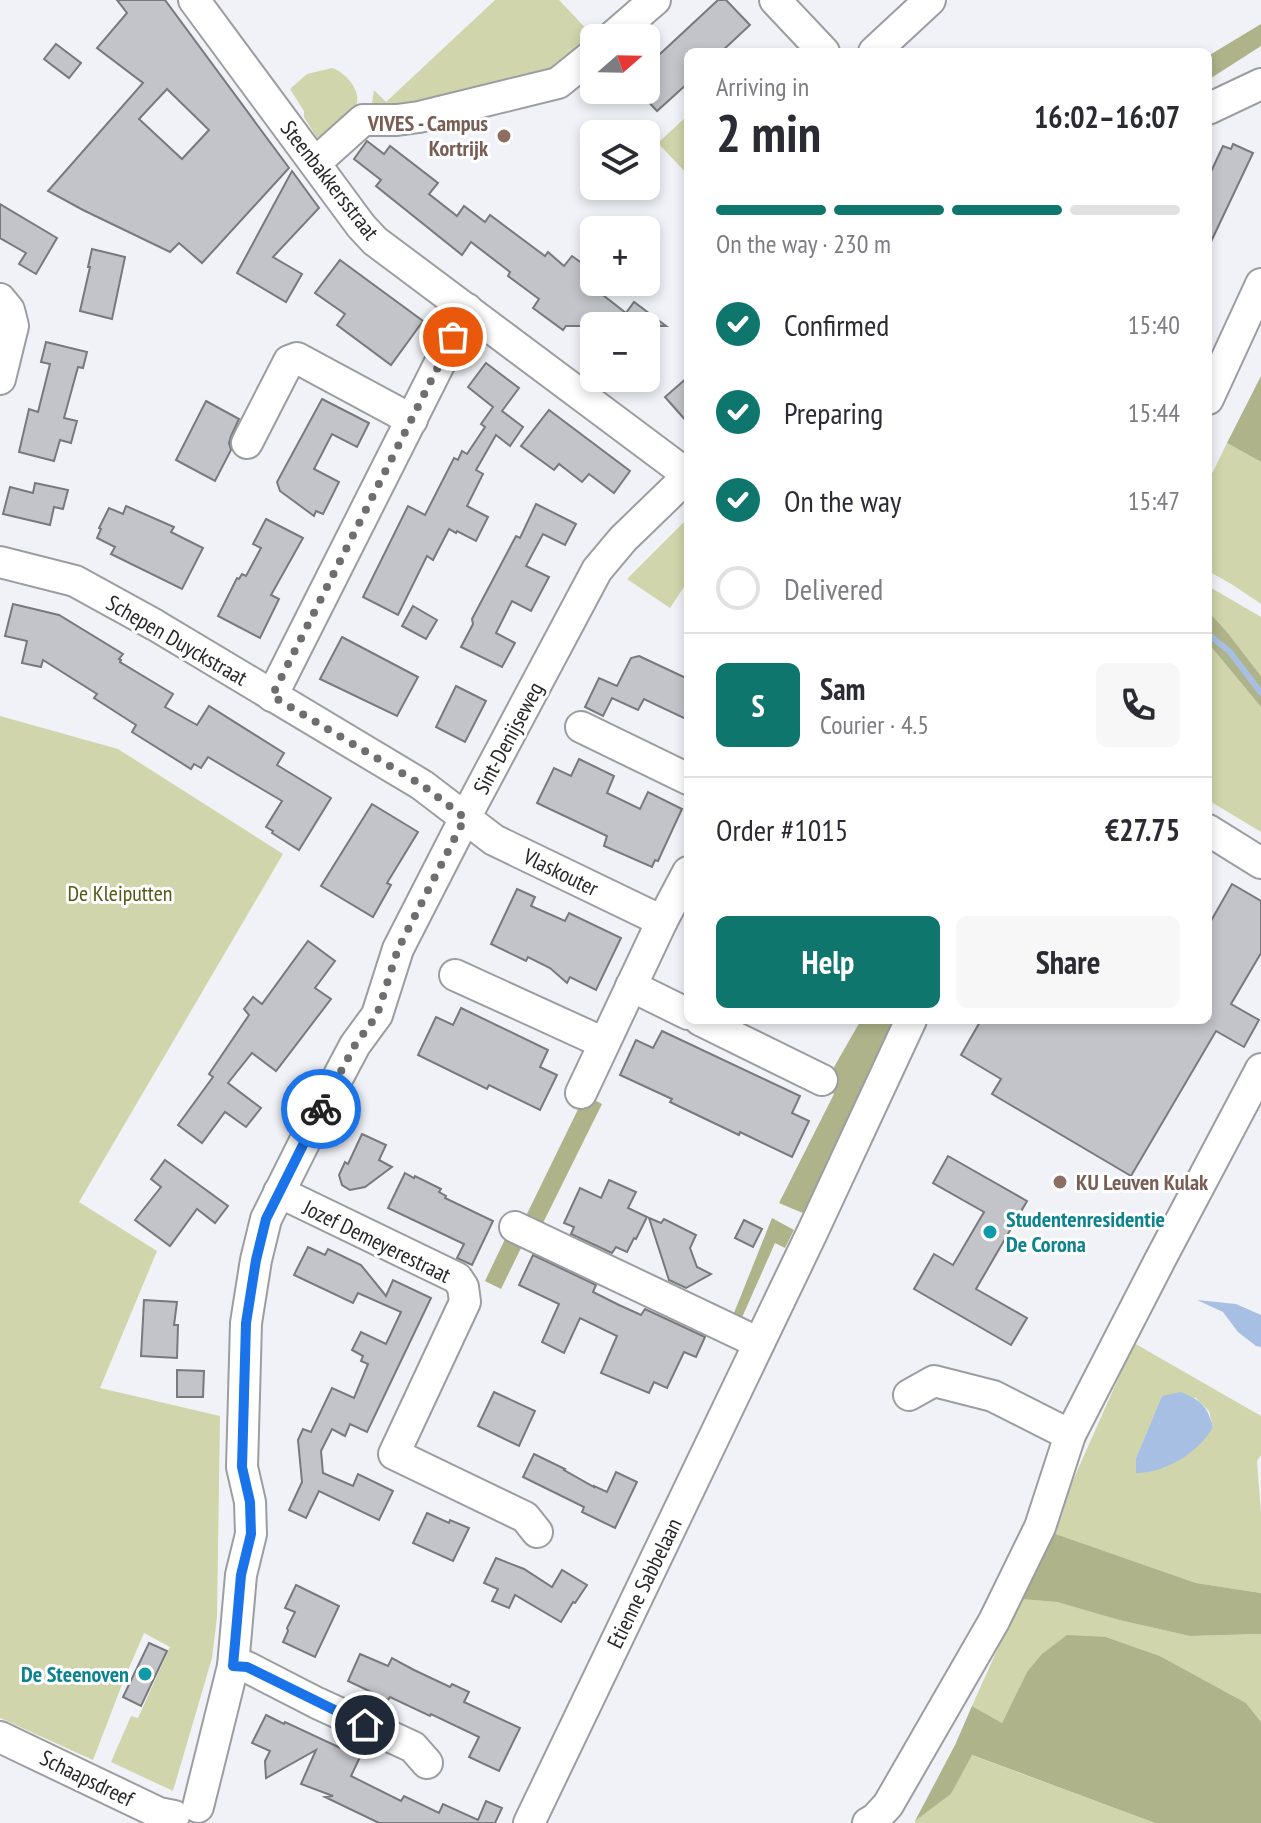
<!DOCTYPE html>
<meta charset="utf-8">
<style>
:root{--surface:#fff;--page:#f7f7f7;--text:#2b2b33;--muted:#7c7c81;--line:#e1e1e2;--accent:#0f766e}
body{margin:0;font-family:"PT Sans Narrow",sans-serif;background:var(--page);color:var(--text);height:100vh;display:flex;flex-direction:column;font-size:30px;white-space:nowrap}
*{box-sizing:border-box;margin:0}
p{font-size:26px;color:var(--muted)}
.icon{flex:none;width:44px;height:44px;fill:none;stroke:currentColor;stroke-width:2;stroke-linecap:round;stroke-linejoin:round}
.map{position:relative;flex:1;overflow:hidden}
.sheet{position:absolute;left:684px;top:48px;width:528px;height:976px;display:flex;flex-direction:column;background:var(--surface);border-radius:12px;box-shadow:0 4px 12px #0003}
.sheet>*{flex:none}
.needle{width:52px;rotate:70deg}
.fabs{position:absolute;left:580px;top:24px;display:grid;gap:16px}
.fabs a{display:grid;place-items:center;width:80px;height:80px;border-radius:12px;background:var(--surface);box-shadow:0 4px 12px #0003;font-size:40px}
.pin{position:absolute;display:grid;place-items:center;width:68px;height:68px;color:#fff;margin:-34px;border:4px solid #fff;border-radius:50%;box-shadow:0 2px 8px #0007}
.courier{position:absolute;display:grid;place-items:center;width:80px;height:80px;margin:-40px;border:6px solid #1a73e8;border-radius:50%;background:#fff;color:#222;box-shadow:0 2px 10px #0007}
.headline em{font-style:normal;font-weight:700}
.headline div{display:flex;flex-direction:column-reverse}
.headline{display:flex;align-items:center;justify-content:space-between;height:136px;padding:0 32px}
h1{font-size:52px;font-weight:700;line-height:60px}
.bar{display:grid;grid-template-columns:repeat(4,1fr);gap:12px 8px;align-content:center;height:96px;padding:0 32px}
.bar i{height:10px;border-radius:6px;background:var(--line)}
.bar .active{background:var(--accent)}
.bar p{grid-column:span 4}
.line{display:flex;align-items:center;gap:20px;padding:0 32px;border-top:2px solid var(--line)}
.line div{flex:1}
.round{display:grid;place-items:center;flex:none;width:84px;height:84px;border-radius:12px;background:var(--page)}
ol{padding:0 32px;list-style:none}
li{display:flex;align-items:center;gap:24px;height:88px}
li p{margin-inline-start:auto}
li .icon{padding:8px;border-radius:50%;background:var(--accent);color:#fff;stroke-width:4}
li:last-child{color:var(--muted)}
li i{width:44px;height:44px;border:4px solid var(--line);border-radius:50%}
.button{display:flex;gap:16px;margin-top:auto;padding:16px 32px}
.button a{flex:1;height:92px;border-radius:12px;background:var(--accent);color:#fff;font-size:32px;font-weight:700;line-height:92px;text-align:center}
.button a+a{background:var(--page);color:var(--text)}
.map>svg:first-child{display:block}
.green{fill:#d0d5ab;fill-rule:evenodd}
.forest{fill:#aeb38a}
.water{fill:#a6bfe2}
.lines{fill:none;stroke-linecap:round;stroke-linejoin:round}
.stream{stroke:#a6bfe2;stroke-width:6}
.building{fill:#c3c4c9;stroke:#78797d;stroke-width:2;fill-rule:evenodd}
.minor-casing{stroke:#9c9da1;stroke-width:34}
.minor{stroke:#fff;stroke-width:30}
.done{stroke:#6d6e70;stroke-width:8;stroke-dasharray:0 14.4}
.route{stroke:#1a73e8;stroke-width:10}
.education-dot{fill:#8d6e63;stroke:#fff;stroke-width:3}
.culture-dot{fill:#0f9aa8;stroke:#fff;stroke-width:3}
.labels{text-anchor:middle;stroke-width:6;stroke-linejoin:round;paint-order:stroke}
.education-label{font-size:22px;font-weight:bold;fill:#785e54;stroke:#fff;text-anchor:end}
.street-label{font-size:22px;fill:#262728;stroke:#fff}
.park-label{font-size:22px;fill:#545816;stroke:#fff}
.culture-label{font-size:22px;font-weight:bold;fill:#0d838f;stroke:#fff;text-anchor:start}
</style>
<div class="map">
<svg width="1261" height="1823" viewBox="0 0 1261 1823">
<rect width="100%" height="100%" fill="#f1f2f7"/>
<g class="green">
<polygon points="495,0 559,0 595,38 547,79 383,114 372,103 374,90 386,102"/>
<path d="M332,68C347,73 365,94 354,110C351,115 344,120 339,124C332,131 327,136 317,138L304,117V111L290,89L307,74Z"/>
<polygon points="688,115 688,175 658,143"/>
<polygon points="1227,443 1261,462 1261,604 1233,585 1208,571 1208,482"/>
<polygon points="688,518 688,581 670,608 627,579"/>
<polygon points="1208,586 1261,617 1261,676 1227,632 1208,611"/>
<polygon points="1208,643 1261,707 1261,832 1208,800"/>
<polygon points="0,716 118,749 283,854 79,1202 157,1251 100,1388 220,1416 217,1617 212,1658 173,1791 111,1762 131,1716 138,1718 170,1647 144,1633 123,1682 93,1760 0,1718"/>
<path d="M1134,1343L1261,1416V1455L1257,1461L1261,1513V1593L1196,1583L1050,1532ZM1162,1396L1196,1398L1209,1411L1213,1427C1201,1447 1183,1457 1163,1468L1136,1458Z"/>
<polygon points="1020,1599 1057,1602 1119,1620 1190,1636 1261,1634 1261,1722 1246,1703 1160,1656 1106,1637 1027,1672 1002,1723 972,1706"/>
<polygon points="971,1755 1155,1823 915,1823 915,1821 951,1794"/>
</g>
<g class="forest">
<polygon points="1261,24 1261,46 1208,80 1208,56"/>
<polygon points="1261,376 1261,462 1227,443"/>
<polygon points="1208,611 1227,632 1261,676 1261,707 1208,643"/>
<polygon points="861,1020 900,1020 805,1214 779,1203 834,1094 822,1088"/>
<polygon points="585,1095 602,1104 541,1227 525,1218"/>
<polygon points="772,1218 794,1230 785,1248 775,1243 740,1322 732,1318"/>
<polygon points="506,1237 523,1244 501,1289 485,1281"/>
<polygon points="1050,1532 1196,1583 1261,1593 1261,1634 1190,1636 1119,1620 1057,1602 1020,1599"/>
<polygon points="1067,1635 1106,1637 1160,1656 1246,1703 1261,1722 1261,1823 1155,1823 972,1755 951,1794 915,1821 955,1745 972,1706 1002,1723 1027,1672 1042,1654"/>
</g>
<g class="water">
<polygon points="1197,1300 1236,1304 1261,1315 1261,1347 1256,1346 1238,1332 1223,1312"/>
<path d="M1181,1392C1201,1400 1207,1406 1213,1427C1199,1452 1166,1473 1136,1473V1458L1162,1396Z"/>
</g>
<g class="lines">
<polyline class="stream" points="1208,634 1230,652 1261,693"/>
</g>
<g class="building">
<path d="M117,0H165L289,168L202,263L179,243L170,252L83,210L48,191L143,83L97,48L127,13ZM167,89L209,130L182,159L139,119Z"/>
<polygon points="718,0 726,0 750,25 721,52 688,52 688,83 657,111 646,99 646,67"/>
<polygon points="56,44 81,63 69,78 44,59"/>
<polygon points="367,141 384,154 390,146 438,183 429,194 457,216 464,206 485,222 490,215 545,256 548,252 564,266 572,256 594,272 594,288 626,313 634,302 666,326 566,326 563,330 533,308 539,299 508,276 510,272 471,242 462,255 376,186 381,180 354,159"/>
<polygon points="1233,144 1253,153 1208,248 1208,178 1223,146 1231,149"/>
<polygon points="292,171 319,208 273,257 302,274 286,302 237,273"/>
<polygon points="0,204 57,238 36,274 19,264 26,253 0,238"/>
<polygon points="92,249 125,257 112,319 80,311 90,267 88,267"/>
<polygon points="340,260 423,321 391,365 337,325 345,314 315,293"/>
<polygon points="46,342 87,352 83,368 78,367 64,418 77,421 71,443 60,440 54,461 19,452 29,409 38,412 50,364 41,362"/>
<polygon points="486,363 519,388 502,411 523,427 510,446 496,435 476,470 483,474 467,506 488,517 476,541 457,531 456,533 449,529 433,560 427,556 398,615 363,597 408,506 425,515 454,458 458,460 462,451 467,454 485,427 481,424 493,407 468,387"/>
<polygon points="688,377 688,423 665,397"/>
<polygon points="322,399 369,423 357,447 332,434 314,469 339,482 323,514 316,511 314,516 280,491 277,482"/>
<polygon points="206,401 239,419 231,436 229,443 231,450 215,481 176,460"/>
<polygon points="549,410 630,471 614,493 589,474 582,482 559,464 554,470 521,446"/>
<polygon points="35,483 68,490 63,509 54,507 50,525 3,514 10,487 33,493"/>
<polygon points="536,504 576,524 565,545 543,534 526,566 549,577 531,611 512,601 496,633 515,643 502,667 461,647 473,624 472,619 516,536 520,538"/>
<polygon points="126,506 174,527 171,532 203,548 182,589 111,554 115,547 97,538 101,529 99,528 109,508 123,514"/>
<polygon points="266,519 303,538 271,595 279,599 260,638 218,616 237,578 239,579 242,574 246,576 261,548 253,544"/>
<polygon points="13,604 59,615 123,654 119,659 121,660 120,662 173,694 165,707 197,725 209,706 284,753 277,765 331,798 299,850 272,833 273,831 266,827 282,801 208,757 201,768 194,764 191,769 132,732 136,725 94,698 97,694 43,660 41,667 22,663 27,641 5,636"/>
<polygon points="413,606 437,620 426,639 402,626"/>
<polygon points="342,637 418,677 397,716 320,679"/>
<polygon points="639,656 688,679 688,720 644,699 638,710 612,698 603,716 585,707 599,678 617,686 631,658"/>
<polygon points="456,686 486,701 465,742 436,727"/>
<polygon points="579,759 614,776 607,793 640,809 648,792 682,809 658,861 655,860 652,867 604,846 607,836 537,803 554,768 571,776"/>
<polygon points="372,804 418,832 387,883 391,885 373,917 321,886"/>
<polygon points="1232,884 1261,901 1261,953 1231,1004 1259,1020 1244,1047 1216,1031 1131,1176 992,1094 1001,1079 961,1055 981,1020 1208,1020 1208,926"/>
<polygon points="517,889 535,897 531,906 565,921 569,913 621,938 596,990 570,977 567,983 550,968 528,957 526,961 491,944"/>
<polygon points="308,941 335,961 315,988 331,999 276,1071 252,1053 228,1083 261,1108 246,1127 225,1112 202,1143 178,1125 213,1077 209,1074 249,1015 244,1009 253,997 262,1004"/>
<polygon points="461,1008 548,1050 540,1067 557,1075 540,1110 489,1085 487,1089 418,1055 436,1017 453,1025"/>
<polygon points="662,1031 800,1096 792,1113 809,1121 792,1157 740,1132 739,1135 670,1102 672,1099 620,1075 636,1040 653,1048"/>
<polygon points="362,1134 386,1145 379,1160 392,1167 365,1187 350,1190 342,1185 339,1175 345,1162 348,1164"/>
<polygon points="948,1156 1027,1201 976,1289 1027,1318 1011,1345 914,1289 934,1254 953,1265 984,1212 933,1183"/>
<polygon points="165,1160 228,1206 215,1223 197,1209 170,1246 135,1220 161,1187 151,1179"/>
<polygon points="405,1173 414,1178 415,1176 441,1189 439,1192 446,1196 445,1198 493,1221 472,1265 457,1258 464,1244 388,1208"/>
<polygon points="609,1180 636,1192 628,1208 647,1217 636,1239 634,1238 627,1252 616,1247 612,1253 571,1234 574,1227 564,1223 580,1188 601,1198"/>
<polygon points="649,1218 661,1223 664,1219 696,1235 690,1248 697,1267 711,1274 686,1288 669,1280"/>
<polygon points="744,1220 762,1229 753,1247 735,1238"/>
<polygon points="308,1247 325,1255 328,1249 361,1265 386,1296 393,1280 431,1298 367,1432 350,1424 345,1436 332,1429 321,1451 323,1473 353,1486 358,1474 393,1491 379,1520 319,1491 306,1518 289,1510 302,1482 298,1440 303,1429 311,1432 332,1388 354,1398 368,1364 361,1361 363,1356 352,1350 361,1332 386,1344 401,1312 358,1293 353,1303 294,1275"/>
<polygon points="533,1255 596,1285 593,1292 619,1305 641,1315 645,1309 705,1337 696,1357 684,1352 667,1388 654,1382 649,1393 601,1373 617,1336 580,1318 564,1353 542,1342 559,1304 519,1285"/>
<polygon points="144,1300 177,1302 174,1325 178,1325 177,1358 141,1356"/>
<polygon points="177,1370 204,1371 203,1397 177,1397"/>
<polygon points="494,1392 535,1411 519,1446 478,1426"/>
<polygon points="534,1454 565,1469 564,1470 594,1487 594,1486 607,1492 616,1472 637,1482 615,1528 582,1512 584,1507 523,1477"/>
<polygon points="427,1513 449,1523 450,1520 469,1528 453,1561 413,1543"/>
<polygon points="496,1558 524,1569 552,1587 562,1570 587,1585 575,1603 573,1602 561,1622 515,1595 509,1608 492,1601 498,1589 484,1583"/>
<polygon points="296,1585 339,1606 315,1657 283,1642 288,1631 287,1628 295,1612 285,1608"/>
<polygon points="149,1643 167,1651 141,1706 123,1697"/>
<polygon points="360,1654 388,1666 392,1658 414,1670 450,1687 452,1684 469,1692 464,1702 520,1728 499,1771 469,1757 479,1737 431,1714 430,1716 390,1697 388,1700 348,1681"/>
<polygon points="266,1715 284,1724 285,1722 360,1757 351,1776 401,1801 404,1796 439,1813 443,1804 478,1820 486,1801 502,1808 495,1823 379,1823 325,1797 333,1796 301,1784 316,1750 266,1778 265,1761 270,1751 252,1743"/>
</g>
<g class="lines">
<g class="minor-casing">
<g id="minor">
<polyline points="194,0 361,226 375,241 688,475"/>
<polyline points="775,0 824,52"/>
<polyline points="611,38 655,0"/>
<polyline points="874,52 930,0"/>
<polyline points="1208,109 1261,84"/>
<polyline points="315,163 363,120 397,120 419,117 558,83 594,54"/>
<polyline points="0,299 9,310 13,326 0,379"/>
<polyline points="1208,399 1261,284"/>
<polyline points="247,443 289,361 297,358 412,420"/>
<polyline points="0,562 75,581 155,625 422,785 494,840 662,921"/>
<polyline points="272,696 467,309"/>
<polyline points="581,727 688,779"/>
<polyline points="1208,830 1261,863"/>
<polyline points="455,975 604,1043"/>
<polyline points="631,986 688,1014"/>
<polyline points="700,1020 822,1080"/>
<polyline points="581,1093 662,921 688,872"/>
<polyline points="279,1192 457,1278 463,1287 465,1302 394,1454 525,1517 537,1532"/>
<polyline points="515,1227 759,1343"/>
<polyline points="909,1395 934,1381 993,1396 1070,1435"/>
<polyline points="233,1666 247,1667 317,1703 413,1747 427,1763"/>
<polyline points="0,1737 159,1813 174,1816"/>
<polyline points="198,1807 233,1666 241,1575 251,1534 250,1502 242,1467 246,1323 256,1260 266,1219 319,1113 355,1045 377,1015 398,949 465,818 597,570 623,539 688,476"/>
<polyline points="529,1823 811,1235 911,1020"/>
<polyline points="868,1823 875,1819 888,1805 994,1621 1040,1527 1070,1435 1160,1260 1261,1069"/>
</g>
</g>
<use href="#minor" class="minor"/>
</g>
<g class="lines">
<polyline class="done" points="321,1109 355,1045 377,1015 398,949 465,818 422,785 272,696 453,337"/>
<polyline class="route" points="321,1109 266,1219 256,1260 246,1323 242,1467 250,1502 251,1534 241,1575 233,1666 247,1667 365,1725"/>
</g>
<g class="education-dot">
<circle cx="504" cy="136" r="8"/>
<circle cx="1060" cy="1182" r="8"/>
</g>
<g class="culture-dot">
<circle cx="990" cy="1232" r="8"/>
<circle cx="145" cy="1674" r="8"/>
</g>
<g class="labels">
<g class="education-label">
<text x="488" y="131">VIVES - Campus<tspan x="488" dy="25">Kortrijk</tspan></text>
<text x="1076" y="1190" text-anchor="start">KU Leuven Kulak</text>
</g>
<g class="street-label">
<text transform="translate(330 180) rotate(52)" y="8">Steenbakkersstraat</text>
<text transform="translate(177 640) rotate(30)" y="8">Schepen Duyckstraat</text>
<text transform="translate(508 738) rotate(-62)" y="8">Sint-Denijseweg</text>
<text transform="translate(561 872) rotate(26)" y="8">Vlaskouter</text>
<text transform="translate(377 1241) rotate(26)" y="8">Jozef Demeyerestraat</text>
<text transform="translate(644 1583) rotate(-64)" y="8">Etienne Sabbelaan</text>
<text transform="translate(87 1778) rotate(26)" y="8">Schaapsdreef</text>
</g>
<g class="park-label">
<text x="120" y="901">De Kleiputten</text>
</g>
<g class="culture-label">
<text x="1006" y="1227">Studentenresidentie<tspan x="1006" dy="25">De Corona</tspan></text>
<text x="129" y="1682" text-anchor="end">De Steenoven</text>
</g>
</g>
</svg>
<div class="fabs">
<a><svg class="needle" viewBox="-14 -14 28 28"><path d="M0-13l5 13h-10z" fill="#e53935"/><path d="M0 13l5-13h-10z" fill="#7c7c81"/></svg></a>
<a><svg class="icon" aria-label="layers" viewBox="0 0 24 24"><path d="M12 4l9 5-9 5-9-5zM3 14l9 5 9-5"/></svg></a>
<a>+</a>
<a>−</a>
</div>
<div class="pin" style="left:453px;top:337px;background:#ea580c"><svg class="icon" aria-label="bag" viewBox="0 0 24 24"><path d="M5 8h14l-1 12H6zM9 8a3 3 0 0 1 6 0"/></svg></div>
<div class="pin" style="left:365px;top:1725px;background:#1f2937"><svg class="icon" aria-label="home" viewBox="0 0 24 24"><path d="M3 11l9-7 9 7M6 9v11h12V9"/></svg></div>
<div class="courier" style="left:321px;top:1109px"><svg class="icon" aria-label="bike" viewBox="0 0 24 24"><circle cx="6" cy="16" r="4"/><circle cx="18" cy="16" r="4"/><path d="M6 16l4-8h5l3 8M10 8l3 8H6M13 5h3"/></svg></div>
<section class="sheet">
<div class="headline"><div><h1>2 min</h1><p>Arriving in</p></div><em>16:02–16:07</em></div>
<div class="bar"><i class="active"></i><i class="active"></i><i class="active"></i><i></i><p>On the way · 230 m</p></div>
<ol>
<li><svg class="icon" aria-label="check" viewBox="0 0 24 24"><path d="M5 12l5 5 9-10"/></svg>Confirmed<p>15:40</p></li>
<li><svg class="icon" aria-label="check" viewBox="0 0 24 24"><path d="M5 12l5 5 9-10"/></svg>Preparing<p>15:44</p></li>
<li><svg class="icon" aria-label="check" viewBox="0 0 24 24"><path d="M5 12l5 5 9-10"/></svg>On the way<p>15:47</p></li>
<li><i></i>Delivered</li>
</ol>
<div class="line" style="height:144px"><b class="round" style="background:var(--accent);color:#fff">S</b><div><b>Sam</b><p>Courier · 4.5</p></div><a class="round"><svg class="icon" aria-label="phone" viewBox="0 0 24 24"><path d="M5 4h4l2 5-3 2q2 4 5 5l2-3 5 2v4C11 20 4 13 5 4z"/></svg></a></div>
<div class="line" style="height:104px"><div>Order #1015</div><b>€27.75</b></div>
<div class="button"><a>Help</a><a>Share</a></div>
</section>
</div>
